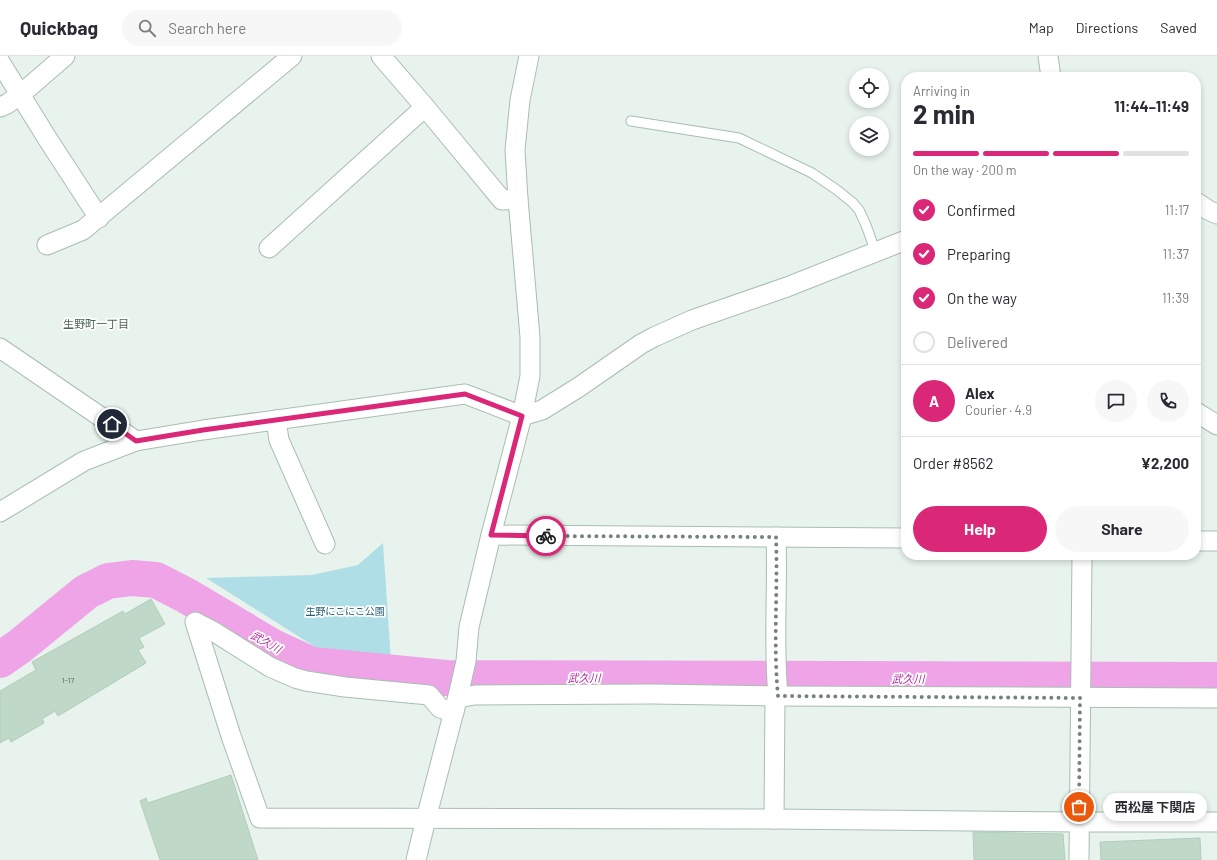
<!DOCTYPE html>
<meta charset="utf-8">
<style>
:root{--surface:#fff;--page:#f7f7f7;--text:#2b2b33;--muted:#7c7c81;--line:#e1e1e2;--accent:#db2777}
body{margin:0;font-family:Barlow,"Noto Sans JP",sans-serif;background:var(--page);color:var(--text);height:100vh;display:flex;flex-direction:column;font-size:15px;white-space:nowrap}
*{box-sizing:border-box;margin:0}
p{font-size:13px;color:var(--muted)}
.icon{flex:none;width:22px;height:22px;fill:none;stroke:currentColor;stroke-width:2;stroke-linecap:round;stroke-linejoin:round}
.map{position:relative;flex:1;overflow:hidden}
.panel{position:absolute;left:901px;top:16px;width:300px;height:488px;display:flex;flex-direction:column;background:var(--surface);border-radius:16px;box-shadow:0 2px 6px #0003}
.panel>*{flex:none}
.controls{position:absolute;left:849px;top:12px;display:grid;gap:8px}
.controls a{display:grid;place-items:center;width:40px;height:40px;border-radius:50%;background:var(--surface);box-shadow:0 2px 6px #0003;font-size:20px}
.pin{position:absolute;display:grid;place-items:center;width:34px;height:34px;color:#fff;margin:-17px;border:2px solid #fff;border-radius:50%;box-shadow:0 1px 4px #0007}
.courier{position:absolute;display:grid;place-items:center;width:40px;height:40px;margin:-20px;border:3px solid #db2777;border-radius:50%;background:#fff;color:#222;box-shadow:0 1px 5px #0007}
.bubble{position:absolute;height:28px;border-radius:14px;background:var(--surface);box-shadow:0 2px 6px #0003;font-size:13px;font-weight:700;line-height:28px;text-align:center}
.overview em{font-style:normal;font-weight:700}
.overview div{display:flex;flex-direction:column-reverse}
.overview{display:flex;align-items:center;justify-content:space-between;height:68px;padding:0 12px}
h1{font-size:26px;font-weight:700;line-height:30px}
.bar{display:grid;grid-template-columns:repeat(4,1fr);gap:6px 4px;align-content:center;height:48px;padding:0 12px}
.bar i{height:5px;border-radius:3px;background:var(--line)}
.bar .current{background:var(--accent)}
.bar p{grid-column:span 4}
.line{display:flex;align-items:center;gap:10px;padding:0 12px;border-top:1px solid var(--line)}
.line div{flex:1}
.round{display:grid;place-items:center;flex:none;width:42px;height:42px;border-radius:21px;background:var(--page)}
ol{padding:0 12px;list-style:none}
li{display:flex;align-items:center;gap:12px;height:44px}
li p{margin-inline-start:auto}
li .icon{padding:4px;border-radius:50%;background:var(--accent);color:#fff;stroke-width:4}
li:last-child{color:var(--muted)}
li i{width:22px;height:22px;border:2px solid var(--line);border-radius:50%}
.button{display:flex;gap:8px;margin-top:auto;padding:8px 12px}
.button a{flex:1;height:46px;border-radius:24px;background:var(--accent);color:#fff;font-size:16px;font-weight:700;line-height:46px;text-align:center}
.button a+a{background:var(--page);color:var(--text)}
header{display:flex;align-items:center;gap:24px;box-sizing:border-box;height:56px;padding:0 20px;background:var(--surface);border-bottom:1px solid var(--line)}
header strong{font-size:19px}
nav{display:flex;gap:22px;margin-inline-start:auto;font-size:14px}
.search{width:280px;height:36px;background:var(--page);display:flex;align-items:center;gap:10px;box-sizing:border-box;padding:0 14px;border-radius:22px;color:var(--muted);font-size:15px}
.map>svg:first-child{display:block}
.green{fill:#b0dee7}
.lines{fill:none;stroke-linecap:round;stroke-linejoin:round}
.river{stroke:#efa4e7;stroke-width:36}
.building{fill:#bfd8c7;stroke:#b0cfba}
.service-casing{stroke:#a9beb1;stroke-width:11}
.minor-casing{stroke:#a9beb1;stroke-width:21}
.service{stroke:#fff;stroke-width:9}
.minor{stroke:#fff;stroke-width:19}
.done{stroke:#748379;stroke-width:4;stroke-dasharray:0 7.2}
.route{stroke:#db2777;stroke-width:5}
.labels{text-anchor:middle;stroke-width:3.5;stroke-linejoin:round;paint-order:stroke}
.number-label{font-size:8px;fill:#586a5e}
.park-label{font-size:10px;fill:#2a5e77;stroke:#fff}
.neighbourhood-label{font-size:11px;fill:#4d6955;stroke:#fff}
.water-label{font-size:11px;font-style:italic;fill:#b130a1;stroke:#fff}
</style>
<header>
<strong>Quickbag</strong>
<div class="search"><svg class="icon" aria-label="search" viewBox="0 0 24 24"><circle cx="10" cy="10" r="6"/><path d="M15 15l6 6"/></svg>Search here</div>
<nav><a>Map</a><a>Directions</a><a>Saved</a></nav>
</header>
<div class="map">
<svg width="1217" height="804" viewBox="0 0 1217 804">
<rect width="100%" height="100%" fill="#e7f3ec"/>
<polygon class="green" points="383,487 391,605 320,594 206,522 312,519 358,509"/>
<g class="lines">
<polyline class="river" points="0,604 20,590 86,536 108,525 132,522 156,524 187,540 271,590 312,609 446,622 1217,624"/>
</g>
<g class="building">
<polygon points="151,543 165,568 139,582 144,591 138,594 146,607 58,660 55,655 42,663 44,667 11,686 9,682 0,687 0,635 36,614 32,606 123,555 125,558"/>
<polygon points="231,719 258,804 160,804 140,745 146,742 148,747"/>
<polygon points="973,776 1063,778 1065,804 974,804"/>
<polygon points="1200,782 1201,804 1101,804 1100,786"/>
</g>
<g class="lines">
<g class="service-casing">
<polyline id="service" points="631,65 739,82 812,117 837,134 853,147 859,154 866,169 876,197"/>
</g>
<g class="minor-casing">
<g id="minor">
<polyline points="381,0 425,51 502,144 518,143"/>
<polyline points="1048,0 1051,21"/>
<polyline points="0,6 47,82 99,162"/>
<polyline points="0,51 7,48 21,38 65,0"/>
<polyline points="1196,146 1208,154 1217,158"/>
<polyline points="47,189 83,174 292,0"/>
<polyline points="269,192 425,51"/>
<polyline points="0,292 136,385"/>
<polyline points="1196,356 1217,369"/>
<polyline points="276,364 279,384 325,488"/>
<polyline points="0,456 84,405 136,385 203,374 465,338 522,360 542,354 579,331 641,288 654,281 692,264 787,231 906,184"/>
<polyline points="491,479 906,482"/>
<path d="M776,481C778,534 773,587 778,640"/>
<polyline points="1196,485 1217,485"/>
<polyline points="458,642 475,639 653,638 775,640 1217,642"/>
<polyline points="454,656 440,652 429,639 345,631 306,625 295,622 270,611 216,577 195,566 231,680 260,762 774,763 1079,766 1217,766"/>
<polyline points="774,763 775,640"/>
<polyline points="416,804 426,763 459,636 466,605 469,571 491,479 522,360 530,320 530,281 518,143 515,94 520,44 529,0"/>
<polyline points="1079,804 1082,499"/>
</g>
</g>
<use href="#service" class="service"/>
<use href="#minor" class="minor"/>
</g>
<g class="lines">
<path class="done" d="M546,480L776,481C778,534 773,587 778,640L1080,642L1079,751"/>
<polyline class="route" points="112,368 136,385 203,374 465,338 522,360 491,479 546,480"/>
</g>
<g class="labels">
<g class="number-label">
<text x="68" y="627">1-17</text>
</g>
<g class="park-label">
<text x="345" y="559">生野にこにこ公園</text>
</g>
<g class="neighbourhood-label">
<text x="96" y="272">生野町一丁目</text>
</g>
<g class="water-label">
<text transform="translate(266 586) rotate(29)" y="4">武久川</text>
<text x="584" y="626">武久川</text>
<text x="908" y="627">武久川</text>
</g>
</g>
</svg>
<div class="controls">
<a><svg class="icon" aria-label="locate" viewBox="0 0 24 24"><circle cx="12" cy="12" r="6"/><path d="M12 2v4M12 18v4M2 12h4M18 12h4"/></svg></a>
<a><svg class="icon" aria-label="layers" viewBox="0 0 24 24"><path d="M12 4l9 5-9 5-9-5zM3 14l9 5 9-5"/></svg></a>
</div>
<div class="pin" style="left:1079px;top:751px;background:#ea580c"><svg class="icon" aria-label="bag" viewBox="0 0 24 24"><path d="M5 8h14l-1 12H6zM9 8a3 3 0 0 1 6 0"/></svg></div>
<div class="pin" style="left:112px;top:368px;background:#1f2937"><svg class="icon" aria-label="home" viewBox="0 0 24 24"><path d="M3 11l9-7 9 7M6 9v11h12V9"/></svg></div>
<div class="courier" style="left:546px;top:480px"><svg class="icon" aria-label="bike" viewBox="0 0 24 24"><circle cx="6" cy="16" r="4"/><circle cx="18" cy="16" r="4"/><path d="M6 16l4-8h5l3 8M10 8l3 8H6M13 5h3"/></svg></div>
<div class="bubble" style="left:1103px;top:737px;width:104px">西松屋 下関店</div>
<section class="panel">
<div class="overview"><div><h1>2 min</h1><p>Arriving in</p></div><em>11:44–11:49</em></div>
<div class="bar"><i class="current"></i><i class="current"></i><i class="current"></i><i></i><p>On the way · 200 m</p></div>
<ol>
<li><svg class="icon" aria-label="check" viewBox="0 0 24 24"><path d="M5 12l5 5 9-10"/></svg>Confirmed<p>11:17</p></li>
<li><svg class="icon" aria-label="check" viewBox="0 0 24 24"><path d="M5 12l5 5 9-10"/></svg>Preparing<p>11:37</p></li>
<li><svg class="icon" aria-label="check" viewBox="0 0 24 24"><path d="M5 12l5 5 9-10"/></svg>On the way<p>11:39</p></li>
<li><i></i>Delivered</li>
</ol>
<div class="line" style="height:72px"><b class="round" style="background:var(--accent);color:#fff">A</b><div><b>Alex</b><p>Courier · 4.9</p></div><a class="round"><svg class="icon" aria-label="chat" viewBox="0 0 24 24"><path d="M4 5h16v11H9l-5 4z"/></svg></a><a class="round"><svg class="icon" aria-label="phone" viewBox="0 0 24 24"><path d="M5 4h4l2 5-3 2q2 4 5 5l2-3 5 2v4C11 20 4 13 5 4z"/></svg></a></div>
<div class="line" style="height:52px"><div>Order #8562</div><b>¥2,200</b></div>
<div class="button"><a>Help</a><a>Share</a></div>
</section>
</div>
